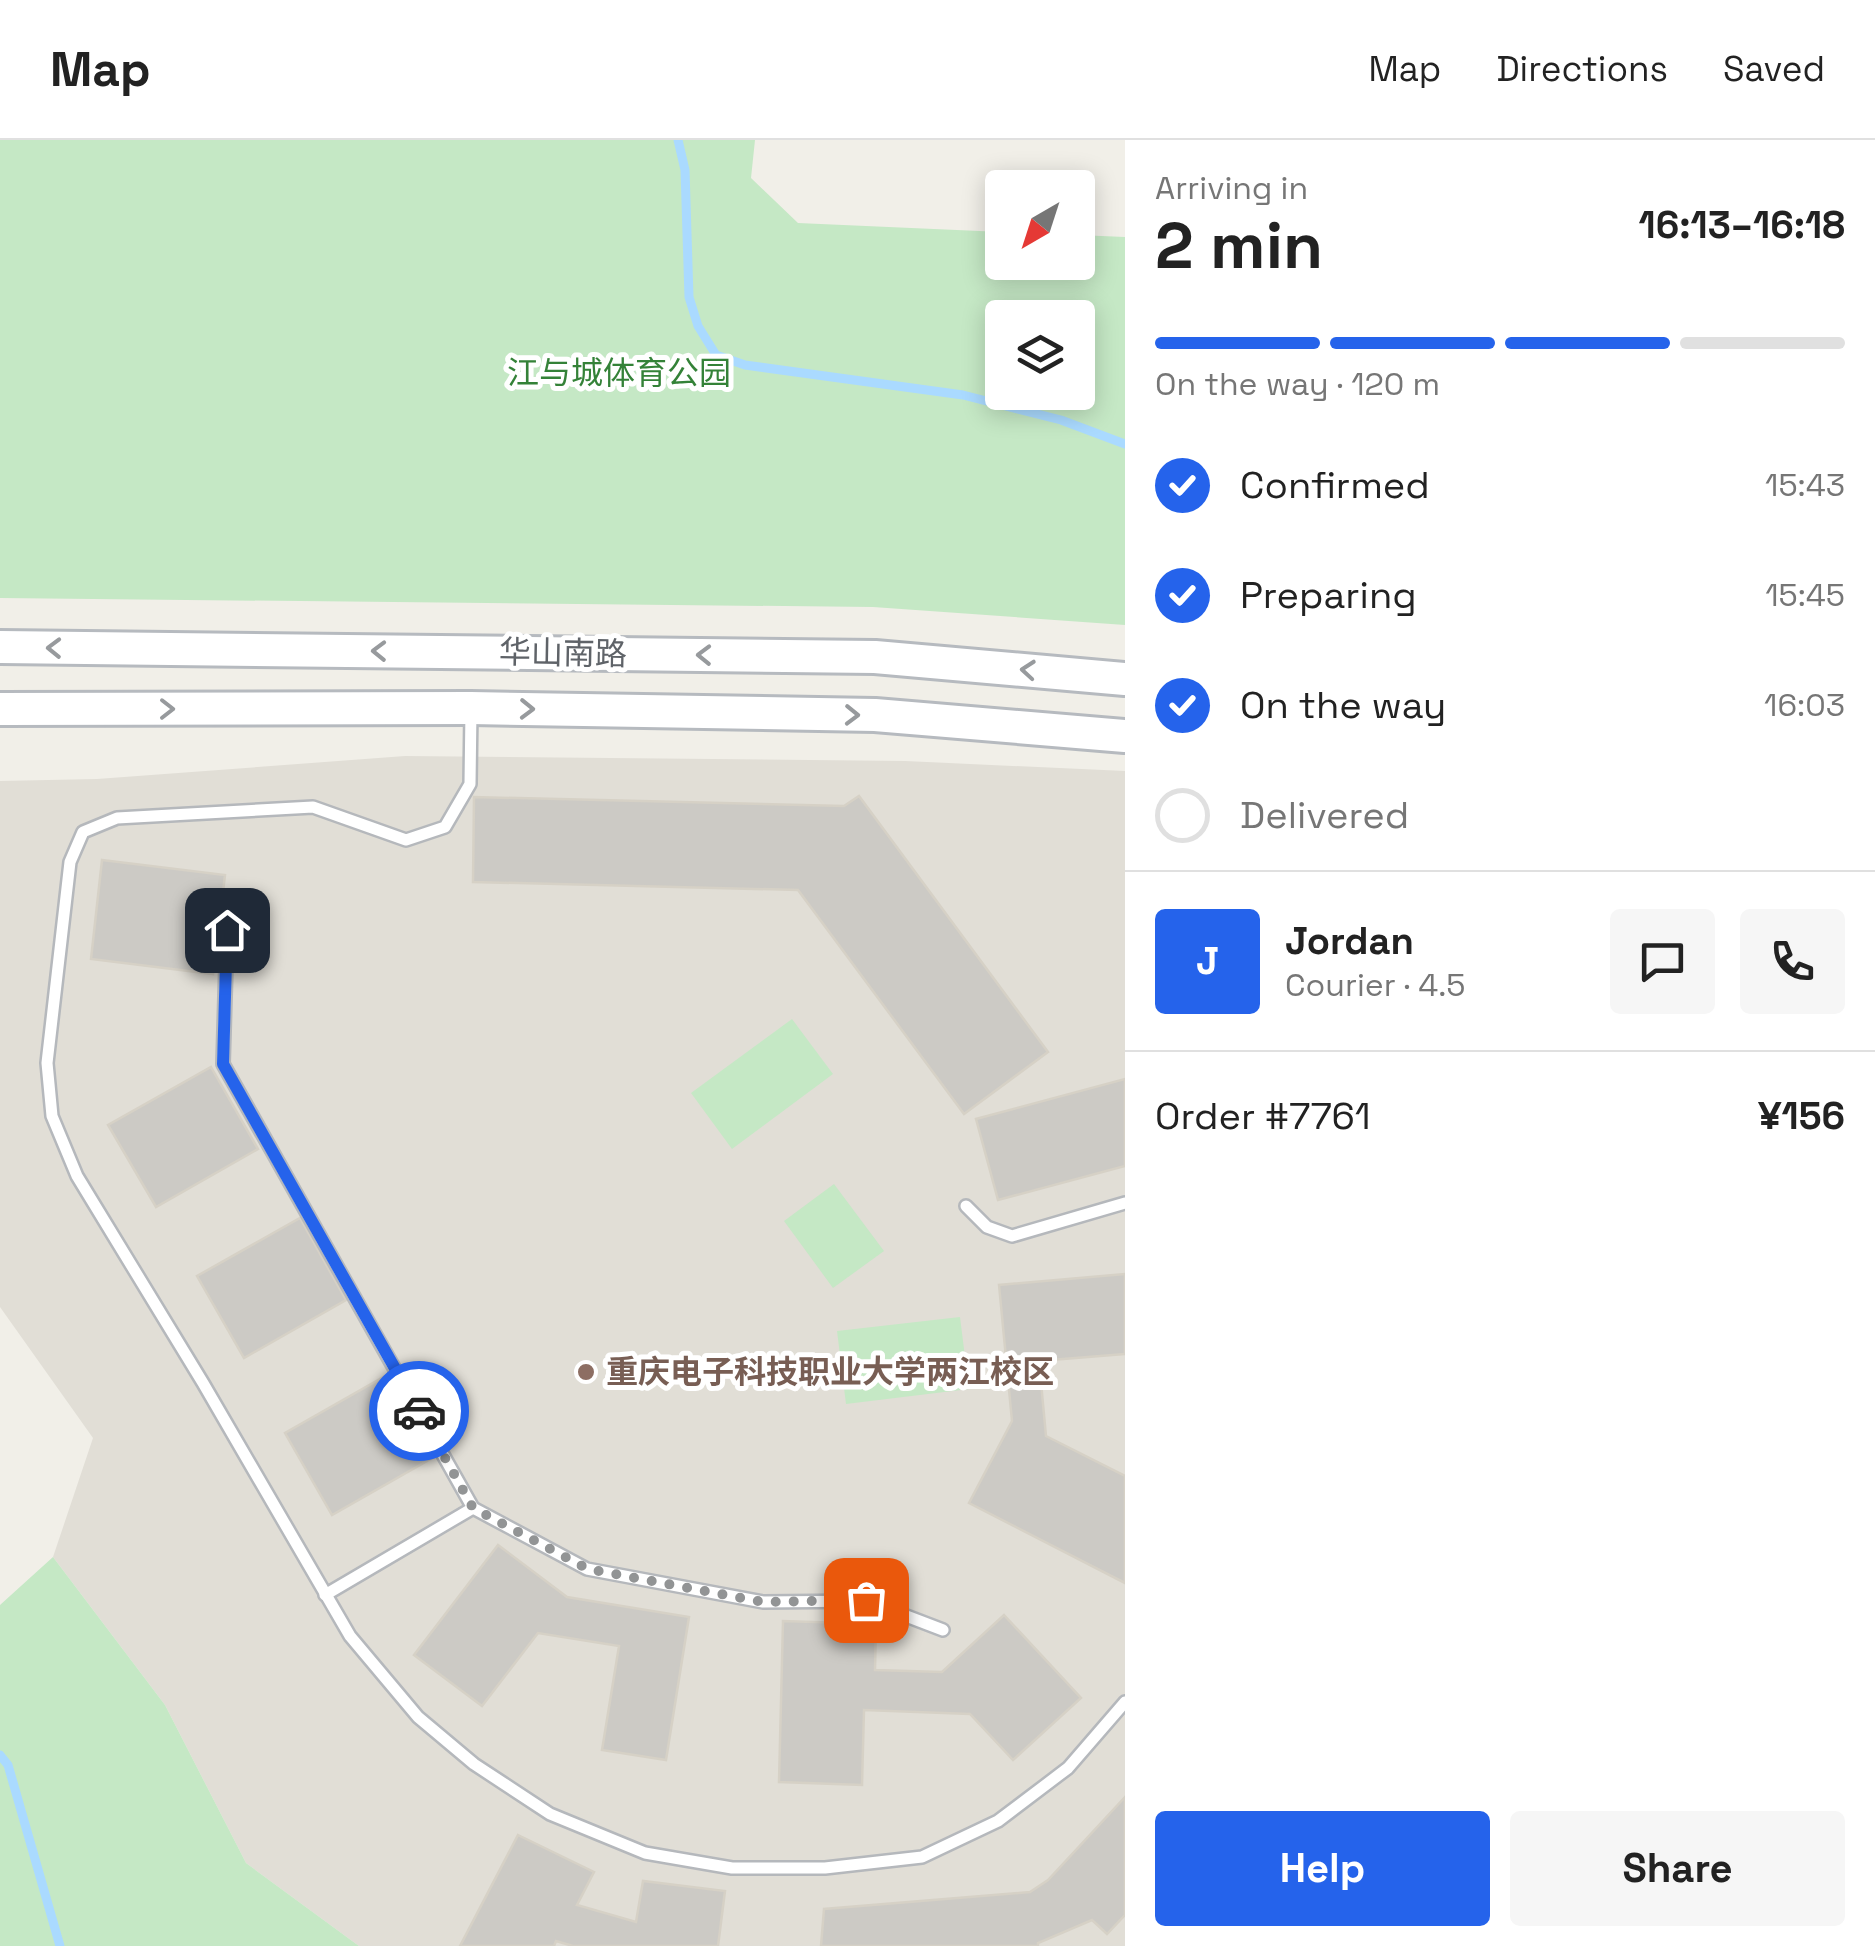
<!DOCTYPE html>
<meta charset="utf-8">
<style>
:root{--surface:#fff;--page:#f6f6f6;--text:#222;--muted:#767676;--line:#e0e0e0;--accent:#2563eb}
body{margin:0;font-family:"Space Grotesk","Noto Sans SC",sans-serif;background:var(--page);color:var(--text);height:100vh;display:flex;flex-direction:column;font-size:38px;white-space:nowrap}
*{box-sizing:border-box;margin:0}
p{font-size:32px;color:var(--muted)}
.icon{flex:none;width:55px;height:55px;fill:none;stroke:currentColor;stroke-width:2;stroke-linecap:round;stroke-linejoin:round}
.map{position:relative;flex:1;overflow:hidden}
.drawer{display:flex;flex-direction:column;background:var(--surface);width:750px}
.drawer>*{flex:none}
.needle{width:65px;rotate:219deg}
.buttons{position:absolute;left:985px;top:30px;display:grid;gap:20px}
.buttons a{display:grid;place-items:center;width:110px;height:110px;border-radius:10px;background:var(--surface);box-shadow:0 5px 25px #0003;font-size:50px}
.pin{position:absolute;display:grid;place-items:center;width:85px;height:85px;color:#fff;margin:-42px;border-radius:20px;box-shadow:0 5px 15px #0006}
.courier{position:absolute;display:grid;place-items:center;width:100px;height:100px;margin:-50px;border:8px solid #2563eb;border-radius:50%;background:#fff;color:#222;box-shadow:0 2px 12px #0007}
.headline em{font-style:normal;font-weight:800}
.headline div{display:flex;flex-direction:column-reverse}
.headline{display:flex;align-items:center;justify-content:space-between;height:170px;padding:0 30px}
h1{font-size:65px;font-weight:800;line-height:75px}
.bar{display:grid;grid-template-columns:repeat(4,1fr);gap:15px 10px;align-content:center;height:120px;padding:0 30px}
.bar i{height:12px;border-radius:8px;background:var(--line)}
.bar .current{background:var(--accent)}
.bar p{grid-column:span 4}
.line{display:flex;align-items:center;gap:25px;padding:0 30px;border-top:2px solid var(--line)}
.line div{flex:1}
.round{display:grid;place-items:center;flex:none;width:105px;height:105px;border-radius:10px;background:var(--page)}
ol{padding:0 30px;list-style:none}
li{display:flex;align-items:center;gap:30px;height:110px}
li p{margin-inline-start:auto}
li .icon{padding:10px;border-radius:50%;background:var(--accent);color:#fff;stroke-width:4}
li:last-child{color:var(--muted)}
li i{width:55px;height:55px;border:5px solid var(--line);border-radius:50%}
.button{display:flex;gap:20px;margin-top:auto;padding:20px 30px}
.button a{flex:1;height:115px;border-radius:10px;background:var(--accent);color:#fff;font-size:40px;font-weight:800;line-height:115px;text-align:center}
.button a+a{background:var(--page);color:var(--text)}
header{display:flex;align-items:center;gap:60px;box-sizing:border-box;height:140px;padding:0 50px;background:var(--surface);border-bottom:2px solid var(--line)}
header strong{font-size:48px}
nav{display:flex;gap:55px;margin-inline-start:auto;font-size:35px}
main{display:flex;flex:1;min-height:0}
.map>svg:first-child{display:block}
.education{fill:#e1ded6}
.green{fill:#c5e8c5;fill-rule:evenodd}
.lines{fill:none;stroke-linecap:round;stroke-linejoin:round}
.stream{stroke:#aadaff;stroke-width:9}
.building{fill:#cccac5;stroke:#d6d1c6;stroke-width:2.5}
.lane-casing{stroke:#b5b8bc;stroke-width:16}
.secondary-casing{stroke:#b6babf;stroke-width:38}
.lane{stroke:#fff;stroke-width:11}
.secondary{stroke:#fff;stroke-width:32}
.oneway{stroke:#979a9d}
.done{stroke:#929495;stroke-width:10;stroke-dasharray:0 18}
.route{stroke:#2563eb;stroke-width:12}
.education-dot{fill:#8d6e63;stroke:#fff;stroke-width:4}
.labels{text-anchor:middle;stroke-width:10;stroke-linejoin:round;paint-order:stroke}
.park-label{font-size:32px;fill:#348238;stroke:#fff}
.street-label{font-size:32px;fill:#5f6368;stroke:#fff}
.education-label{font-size:32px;font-weight:bold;fill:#785e54;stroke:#fff;text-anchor:start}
</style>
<header>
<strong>Map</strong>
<nav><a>Map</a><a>Directions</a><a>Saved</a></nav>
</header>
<main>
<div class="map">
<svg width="1125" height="1806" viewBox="0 0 1125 1806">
<rect width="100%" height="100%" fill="#f1efe8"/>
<polygon class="education" points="405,616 905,621 1125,631 1125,1806 359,1806 246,1723 165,1565 53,1417 93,1298 0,1167 0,641 97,639"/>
<g class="green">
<path d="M0,0H755L751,38L798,83L1002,92V122H1078V95L1125,97V485L873,467L0,458ZM1002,178H1078V252H1002Z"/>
<polygon points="792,879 833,934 732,1009 691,953"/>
<polygon points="834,1044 884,1111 833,1148 784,1081"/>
<polygon points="960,1177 969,1249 846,1264 837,1191"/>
<polygon points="53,1417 165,1565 246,1723 359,1806 0,1806 0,1465"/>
</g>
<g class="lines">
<g class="stream">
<polyline points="678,0 685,30 689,157 698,186 716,215 745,225 963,255 1061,280 1125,304"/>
<polyline points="0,1615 8,1625 60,1806"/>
</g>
</g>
<g class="building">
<polygon points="859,656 1048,912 964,974 798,750 473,742 474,657 844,666"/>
<polygon points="102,720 225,735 213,834 91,819"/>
<polygon points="211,927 258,1009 156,1067 108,985"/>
<polygon points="1125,939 1125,1026 998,1060 976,979"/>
<polygon points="300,1078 346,1160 244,1218 197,1136"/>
<polygon points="1125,1134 1125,1214 1039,1221 1046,1296 1125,1336 1125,1443 969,1363 1012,1281 999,1145"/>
<polygon points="387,1235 434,1317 332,1375 285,1293"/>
<polygon points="498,1405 567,1457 689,1477 666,1620 602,1610 619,1506 538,1493 482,1566 414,1515"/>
<polygon points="1004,1475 1081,1558 1013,1620 970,1574 864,1570 862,1645 779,1642 783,1481 876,1484 875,1530 942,1532"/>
<polygon points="1125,1657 1125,1775 1107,1794 1092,1780 1038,1803 1038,1806 821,1806 824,1769 1030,1752 1048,1740"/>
<polygon points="518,1695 594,1732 577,1765 636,1782 643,1741 725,1751 718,1806 573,1806 556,1801 554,1806 460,1806"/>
</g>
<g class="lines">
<g class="lane-casing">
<g id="lane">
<polyline points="471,570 470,644 445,687 406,700 313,667 117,678 83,692 70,722 47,923 52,976 77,1036 203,1243 350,1496 418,1577 474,1624 550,1674 645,1713 732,1728 825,1728 922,1717 998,1681 1068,1628 1125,1562"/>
<polyline points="227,790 223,924 473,1368 587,1429 763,1462 867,1461 943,1490"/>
<polyline points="966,1066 987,1087 1012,1096 1125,1063"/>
<polyline points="325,1455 473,1368"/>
</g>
</g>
<g class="secondary-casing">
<g id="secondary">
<polyline points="0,507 875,517 1125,539"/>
<polyline points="0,569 471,568 875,575 1125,596"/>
</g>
</g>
<use href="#lane" class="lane"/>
<use href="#secondary" class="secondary"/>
</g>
<defs><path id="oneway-chevron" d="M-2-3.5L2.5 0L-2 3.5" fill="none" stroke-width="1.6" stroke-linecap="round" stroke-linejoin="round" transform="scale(2.5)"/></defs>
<g class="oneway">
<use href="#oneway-chevron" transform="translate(54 508) rotate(-179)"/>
<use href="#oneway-chevron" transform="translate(379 511) rotate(-179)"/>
<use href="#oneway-chevron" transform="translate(704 515) rotate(-179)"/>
<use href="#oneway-chevron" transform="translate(1028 530) rotate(-175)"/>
<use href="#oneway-chevron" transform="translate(167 569)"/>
<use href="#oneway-chevron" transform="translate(527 569) rotate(1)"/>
<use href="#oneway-chevron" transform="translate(852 575) rotate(1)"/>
</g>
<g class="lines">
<polyline class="done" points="419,1271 473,1368 588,1429 763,1462 866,1460"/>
<polyline class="route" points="227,790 223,924 419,1271"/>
</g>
<circle class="education-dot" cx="586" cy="1232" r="10"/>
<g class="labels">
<g class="park-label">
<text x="619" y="244">江与城体育公园</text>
</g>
<g class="street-label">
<text transform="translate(563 513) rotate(1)" y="11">华山南路</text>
</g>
<g class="education-label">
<text x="606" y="1243">重庆电子科技职业大学两江校区</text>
</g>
</g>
</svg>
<div class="buttons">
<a><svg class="needle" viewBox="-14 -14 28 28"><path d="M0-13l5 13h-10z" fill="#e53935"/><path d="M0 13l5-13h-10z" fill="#767676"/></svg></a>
<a><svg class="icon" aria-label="layers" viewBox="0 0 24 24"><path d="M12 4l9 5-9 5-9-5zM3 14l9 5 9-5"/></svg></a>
</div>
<div class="pin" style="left:866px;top:1460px;background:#ea580c"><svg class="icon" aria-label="bag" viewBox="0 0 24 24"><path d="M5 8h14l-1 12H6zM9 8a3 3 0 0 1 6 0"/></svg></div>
<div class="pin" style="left:227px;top:790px;background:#1f2937"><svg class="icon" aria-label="home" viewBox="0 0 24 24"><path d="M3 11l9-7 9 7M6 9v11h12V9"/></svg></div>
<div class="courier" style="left:419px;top:1271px"><svg class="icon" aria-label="car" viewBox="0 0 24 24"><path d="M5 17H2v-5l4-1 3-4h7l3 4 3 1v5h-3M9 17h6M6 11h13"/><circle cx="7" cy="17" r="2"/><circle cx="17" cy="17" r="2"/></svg></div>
</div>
<section class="drawer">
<div class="headline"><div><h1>2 min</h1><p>Arriving in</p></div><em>16:13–16:18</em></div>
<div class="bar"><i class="current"></i><i class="current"></i><i class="current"></i><i></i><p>On the way · 120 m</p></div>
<ol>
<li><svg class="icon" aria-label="check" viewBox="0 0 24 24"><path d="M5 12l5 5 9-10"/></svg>Confirmed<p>15:43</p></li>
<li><svg class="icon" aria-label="check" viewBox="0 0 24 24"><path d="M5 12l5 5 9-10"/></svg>Preparing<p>15:45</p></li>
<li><svg class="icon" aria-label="check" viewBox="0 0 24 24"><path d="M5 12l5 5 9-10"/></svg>On the way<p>16:03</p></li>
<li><i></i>Delivered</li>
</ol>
<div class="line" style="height:180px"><b class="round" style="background:var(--accent);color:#fff">J</b><div><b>Jordan</b><p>Courier · 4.5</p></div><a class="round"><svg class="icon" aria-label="chat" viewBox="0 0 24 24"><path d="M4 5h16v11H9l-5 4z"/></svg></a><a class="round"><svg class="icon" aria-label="phone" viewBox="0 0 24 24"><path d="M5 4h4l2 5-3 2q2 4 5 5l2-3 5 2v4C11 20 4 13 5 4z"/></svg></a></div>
<div class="line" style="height:130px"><div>Order #7761</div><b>¥156</b></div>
<div class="button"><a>Help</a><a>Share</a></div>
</section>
</main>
